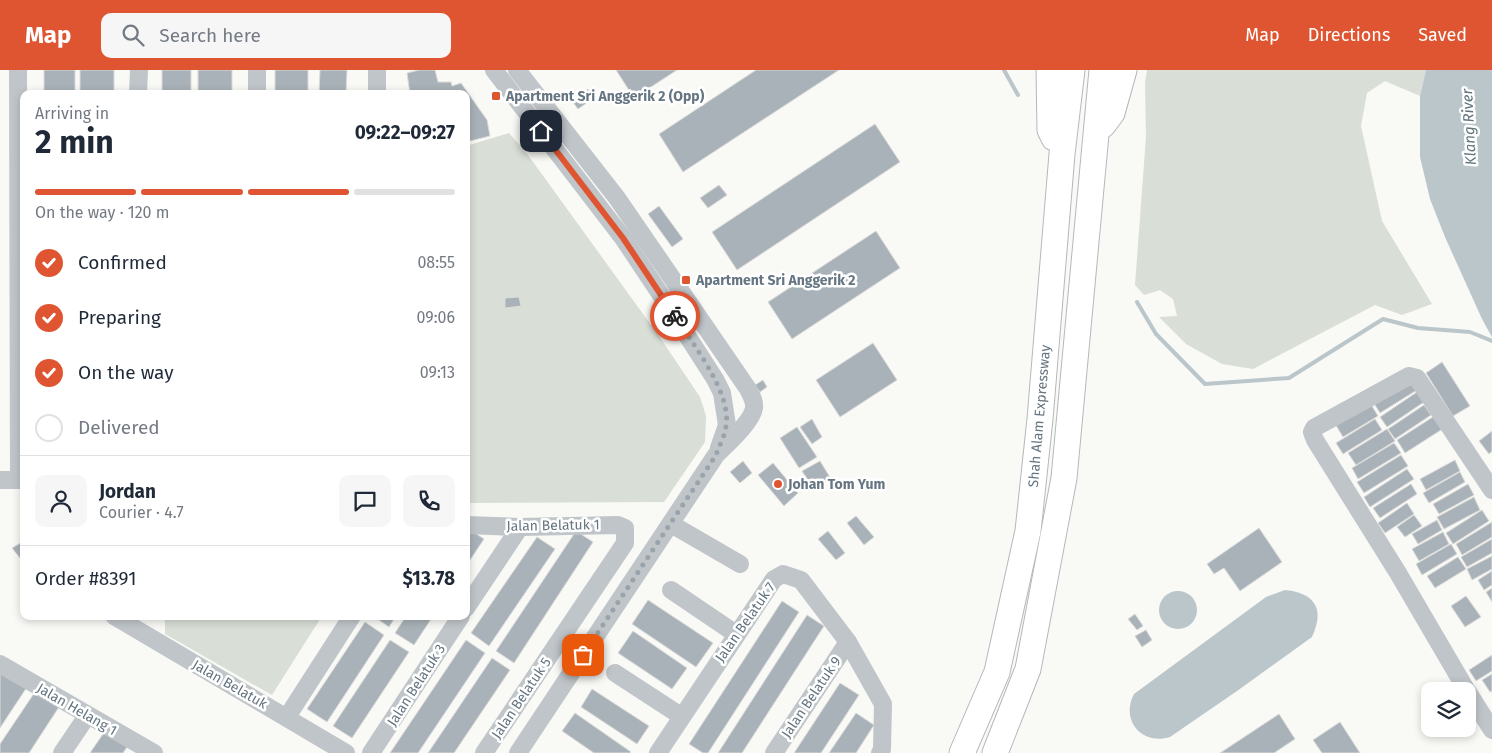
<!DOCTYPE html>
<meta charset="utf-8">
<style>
:root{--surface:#fff;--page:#f6f6f7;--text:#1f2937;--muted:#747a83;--line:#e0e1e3;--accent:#df5531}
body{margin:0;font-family:"Fira Sans",sans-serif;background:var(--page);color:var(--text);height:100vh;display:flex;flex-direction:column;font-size:19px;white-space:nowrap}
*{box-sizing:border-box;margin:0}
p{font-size:16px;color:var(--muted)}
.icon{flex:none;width:28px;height:28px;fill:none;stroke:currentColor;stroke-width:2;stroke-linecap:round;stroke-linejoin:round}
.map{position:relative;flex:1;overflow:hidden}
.side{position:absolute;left:20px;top:20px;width:450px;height:530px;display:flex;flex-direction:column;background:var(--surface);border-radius:10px;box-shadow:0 2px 8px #0003}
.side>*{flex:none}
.controls{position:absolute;left:1421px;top:612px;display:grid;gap:10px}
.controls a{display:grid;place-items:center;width:55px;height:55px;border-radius:10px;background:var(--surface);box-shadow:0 2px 8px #0003;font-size:25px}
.pin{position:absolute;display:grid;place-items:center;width:42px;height:42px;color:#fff;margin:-21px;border-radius:10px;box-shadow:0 2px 8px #0006}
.courier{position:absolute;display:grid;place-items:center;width:50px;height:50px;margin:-25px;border:4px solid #df5531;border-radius:50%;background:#fff;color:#222;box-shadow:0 1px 6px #0007}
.summary em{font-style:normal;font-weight:700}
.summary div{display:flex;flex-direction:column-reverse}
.summary{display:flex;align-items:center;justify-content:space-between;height:85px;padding:0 15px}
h1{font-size:32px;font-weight:700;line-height:38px}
.bar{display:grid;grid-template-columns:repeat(4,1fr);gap:8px 5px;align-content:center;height:60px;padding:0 15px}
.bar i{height:6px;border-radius:4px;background:var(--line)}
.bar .selected{background:var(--accent)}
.bar p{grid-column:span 4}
.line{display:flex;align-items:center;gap:12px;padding:0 15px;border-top:1px solid var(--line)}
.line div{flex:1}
.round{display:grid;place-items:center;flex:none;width:52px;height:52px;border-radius:10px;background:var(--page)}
ol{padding:0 15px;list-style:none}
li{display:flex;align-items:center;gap:15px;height:55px}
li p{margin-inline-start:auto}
li .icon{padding:5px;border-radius:50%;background:var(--accent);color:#fff;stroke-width:4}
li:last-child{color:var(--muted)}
li i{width:28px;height:28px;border:2px solid var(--line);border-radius:50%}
header{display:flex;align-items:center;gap:30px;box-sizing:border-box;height:70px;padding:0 25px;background:var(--accent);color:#fff}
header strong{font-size:24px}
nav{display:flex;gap:28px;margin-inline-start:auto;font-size:18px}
.search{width:350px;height:45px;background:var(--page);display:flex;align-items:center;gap:12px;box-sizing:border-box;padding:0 18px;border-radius:10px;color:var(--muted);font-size:19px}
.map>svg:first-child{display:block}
.green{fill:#d9ded6}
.water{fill:#bac6ca}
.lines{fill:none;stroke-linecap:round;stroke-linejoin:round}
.stream{stroke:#bac6ca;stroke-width:4}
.building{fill:#a9b2b8;stroke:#dbdbd9}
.highway-casing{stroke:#b4b8bc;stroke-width:27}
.minor{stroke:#c0c5c9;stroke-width:18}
.highway{stroke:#fff;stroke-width:25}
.done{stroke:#99a3aa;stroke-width:5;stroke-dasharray:0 9}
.route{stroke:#df5531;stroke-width:6}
.poi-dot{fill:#df5531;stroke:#fff;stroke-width:2}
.labels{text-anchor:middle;stroke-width:5;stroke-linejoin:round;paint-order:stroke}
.poi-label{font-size:14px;font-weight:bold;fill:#657581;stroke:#fff;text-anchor:start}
.street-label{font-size:14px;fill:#657581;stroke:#fff}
.water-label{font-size:15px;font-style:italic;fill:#5f747b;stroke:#fff}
</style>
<header>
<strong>Map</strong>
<div class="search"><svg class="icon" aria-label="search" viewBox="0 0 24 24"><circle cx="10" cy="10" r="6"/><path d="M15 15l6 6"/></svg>Search here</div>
<nav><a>Map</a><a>Directions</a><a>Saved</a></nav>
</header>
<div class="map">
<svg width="1492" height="683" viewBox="0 0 1492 683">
<rect width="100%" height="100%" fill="#f9f9f6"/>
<g class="green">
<polygon points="1147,0 1426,0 1420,26 1385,11 1367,23 1361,56 1382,151 1432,234 1402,245 1375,235 1253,299 1222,294 1186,274 1159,247 1177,246 1173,229 1160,220 1144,225 1135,215 1146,67 1145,13"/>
<polygon points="509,63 528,85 659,266 700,327 706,346 705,372 664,432 466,433 466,76"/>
<polygon points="165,546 322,546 272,625 165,564"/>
</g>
<g class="water">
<polygon points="1426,0 1492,0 1492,267 1482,249 1445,167 1430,129 1420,87 1420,26"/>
<path d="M1285,520C1315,523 1325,539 1312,567L1237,621L1170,667C1142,676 1120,650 1134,624L1266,527Z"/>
<circle cx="1178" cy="540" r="19"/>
</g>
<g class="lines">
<g class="stream">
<polyline points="1004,0 1018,25"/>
<polyline points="1137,232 1156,264 1205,314 1289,308 1383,249 1418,258 1470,262 1492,271"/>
</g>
</g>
<g class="building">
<rect x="44" y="0" width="31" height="24"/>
<rect x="80" y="0" width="34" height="24"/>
<rect x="162" y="0" width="29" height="24"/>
<rect x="198" y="0" width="34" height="24"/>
<rect x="275" y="0" width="33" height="24"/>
<polygon points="320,0 347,0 346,24 319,24"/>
<polygon points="419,0 435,0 438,12 451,12 452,16 461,13 487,50 490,66 466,72 466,24 410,24 407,3"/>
<polygon points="616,0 677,0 634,28"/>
<polygon points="756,0 839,0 683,102 659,64"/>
<polygon points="588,19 594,28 578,39 572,31"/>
<polygon points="875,54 900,92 737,200 712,162"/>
<polygon points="719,115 727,125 708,138 700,128"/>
<polygon points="659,136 683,169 672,177 648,144"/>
<polygon points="876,161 900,198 792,269 768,232"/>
<polygon points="519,227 521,236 505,238 505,228"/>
<polygon points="873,273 897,310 840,347 816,310"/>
<polygon points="1442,292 1470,336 1453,346 1426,303"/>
<polygon points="1410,308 1417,320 1380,343 1373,332"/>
<polygon points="763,310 767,317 760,322 755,315"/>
<polygon points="1417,322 1424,332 1387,357 1380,347"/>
<polygon points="1369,331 1378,346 1343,367 1334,352"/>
<polygon points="1424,335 1431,345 1395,369 1388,359"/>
<polygon points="1436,345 1444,358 1405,383 1397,370"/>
<polygon points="812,349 822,367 812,374 800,357"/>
<polygon points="1375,349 1382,360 1343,384 1336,373"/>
<polygon points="797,357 817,387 799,398 780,368"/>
<polygon points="1387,359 1395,371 1356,395 1348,383"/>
<polygon points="1492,361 1492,381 1489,384 1479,371"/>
<polygon points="1394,373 1401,383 1358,409 1352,398"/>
<polygon points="1401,385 1408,396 1364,423 1357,412"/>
<polygon points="1455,390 1460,401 1426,420 1420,409"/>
<polygon points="743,391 752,403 740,413 730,402"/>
<polygon points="820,391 831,409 814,420 802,401"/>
<polygon points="773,393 798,423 784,436 758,405"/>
<polygon points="1407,399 1414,409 1370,437 1364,427"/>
<polygon points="1460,402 1465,412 1429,433 1423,423"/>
<polygon points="1411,414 1417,424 1380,448 1373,438"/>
<polygon points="1468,414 1474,425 1439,444 1433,434"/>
<polygon points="1474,427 1480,440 1444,459 1437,447"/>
<polygon points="1407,433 1414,444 1385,463 1378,453"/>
<polygon points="1482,440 1489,451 1453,474 1446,463"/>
<polygon points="1414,445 1422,456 1405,467 1397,457"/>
<polygon points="856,446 874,467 864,475 847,453"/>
<polygon points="1437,450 1442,460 1418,474 1412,464"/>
<polygon points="1492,452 1492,467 1462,485 1456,474"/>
<polygon points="466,457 484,469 466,496"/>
<polygon points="1259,458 1282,492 1240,521 1224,498 1214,504 1207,494"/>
<polygon points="576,461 593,472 514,593 496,581"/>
<polygon points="828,461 845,483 836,490 818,469"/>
<polygon points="1443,462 1449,474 1419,491 1412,479"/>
<polygon points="537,467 555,479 489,576 471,563"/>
<polygon points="1492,469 1492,483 1467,497 1461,487"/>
<polygon points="24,471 24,493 12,478"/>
<polygon points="1451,474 1457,484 1422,505 1416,494"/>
<polygon points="1492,486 1492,499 1472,510 1467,499"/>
<polygon points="1458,487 1466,499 1435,518 1427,506"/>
<polygon points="1492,501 1492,515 1484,520 1478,510"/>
<polygon points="1492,518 1492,532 1486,522"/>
<polygon points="1466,526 1481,547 1465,557 1451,536"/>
<polygon points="648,530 713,573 696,597 632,554"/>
<polygon points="782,531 799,542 708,683 703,683 689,674"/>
<polygon points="1135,544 1143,556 1137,560 1128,549"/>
<polygon points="807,545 824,556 742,683 718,683"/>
<polygon points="373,546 396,546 389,557"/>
<polygon points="406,546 433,546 414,575 395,563"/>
<polygon points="365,552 384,565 327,652 307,639"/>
<polygon points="1146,560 1152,570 1142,577 1135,566"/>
<polygon points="633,561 687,598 672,619 618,583"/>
<polygon points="390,570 409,582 352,668 333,656"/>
<polygon points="466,570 485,583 418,683 390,683"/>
<polygon points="1492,585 1492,601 1476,611 1469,600"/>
<polygon points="492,588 510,600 454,683 428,683"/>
<polygon points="0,599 27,617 0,658"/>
<polygon points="1492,604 1492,621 1490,622 1482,610"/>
<polygon points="840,613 859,625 821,683 794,683"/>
<polygon points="592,619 649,656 637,674 581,637"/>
<polygon points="35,622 59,637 29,683 0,683 0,674"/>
<polygon points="575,643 631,682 630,683 594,683 562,661"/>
<polygon points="856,643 874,655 856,683 829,683"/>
<polygon points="1279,644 1295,669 1274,683 1220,683"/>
<polygon points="1340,652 1360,683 1322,683 1313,670"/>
<polygon points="105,661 127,677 123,683 90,683"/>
</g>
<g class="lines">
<g class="highway-casing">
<g id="highway">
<polyline points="1049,0 1050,60 1054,68"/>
<polyline points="1103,55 1112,43 1124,0"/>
<polyline points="962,683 997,602 1028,461 1040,349 1062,84 1072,0"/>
<polyline points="995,683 1028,599 1064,408 1102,0"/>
</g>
</g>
<g class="minor">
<polyline points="18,0 19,410"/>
<polyline points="377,0 377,24"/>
<polyline points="494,0 623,168 661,225 715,309 722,323 727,355 719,378"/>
<path d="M517,0L617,128L748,319C751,325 755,331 754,338C752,352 726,375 716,385L518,683"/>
<polyline points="138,24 139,0"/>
<polyline points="257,24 257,0"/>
<polyline points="0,410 24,410"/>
<polyline points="671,454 740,494"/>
<polyline points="466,455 520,457 618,455 625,458 625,473 484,683"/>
<polyline points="671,520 736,564"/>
<polyline points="466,538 520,457"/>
<polyline points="114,546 346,683"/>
<polyline points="0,594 154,683"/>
<polyline points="615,603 681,646"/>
<polyline points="1467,621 1398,503 1315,370 1312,362 1314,358 1409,306 1417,308 1492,420"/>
<polyline points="1468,622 1492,660"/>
<polyline points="287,647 352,546"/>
<polyline points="62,683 87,646"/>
<polyline points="371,683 461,546"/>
<polyline points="658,683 774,509 783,504 801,510 848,572 883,634 882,679 880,683"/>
<polyline points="774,683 848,572"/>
</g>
<use href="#highway" class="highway"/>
</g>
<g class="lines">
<path class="done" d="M583,585L716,385C719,376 725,366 726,356C732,323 692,273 675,246"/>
<polyline class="route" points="541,61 623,168 675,246"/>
</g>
<g class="poi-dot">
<rect x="491" y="21" width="10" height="10" rx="2.5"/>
<rect x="681" y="205" width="10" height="10" rx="2.5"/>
<circle cx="778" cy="414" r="5"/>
</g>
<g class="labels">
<g class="poi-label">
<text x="506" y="31">Apartment Sri Anggerik 2 (Opp)</text>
<text x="696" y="215">Apartment Sri Anggerik 2</text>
<text x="788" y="419">Johan Tom Yum</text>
</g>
<g class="street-label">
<text transform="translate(1039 346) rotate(-85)" y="5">Shah Alam Expressway</text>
<text transform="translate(553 455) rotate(-1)" y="5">Jalan Belatuk 1</text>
<text transform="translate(745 552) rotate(-55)" y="5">Jalan Belatuk 7</text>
<text transform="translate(230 614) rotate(30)" y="5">Jalan Belatuk</text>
<text transform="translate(416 615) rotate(-57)" y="5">Jalan Belatuk 3</text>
<text transform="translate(811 627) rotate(-56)" y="5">Jalan Belatuk 9</text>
<text transform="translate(521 628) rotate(-56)" y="5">Jalan Belatuk 5</text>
<text transform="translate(77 639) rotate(30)" y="5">Jalan Helang 1</text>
</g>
<g class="water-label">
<text transform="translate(1469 57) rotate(-93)" y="5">Klang River</text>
</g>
</g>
</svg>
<div class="controls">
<a><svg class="icon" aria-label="layers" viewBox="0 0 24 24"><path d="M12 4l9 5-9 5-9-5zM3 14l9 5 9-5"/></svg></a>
</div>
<div class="pin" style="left:583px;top:585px;background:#ea580c"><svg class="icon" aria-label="bag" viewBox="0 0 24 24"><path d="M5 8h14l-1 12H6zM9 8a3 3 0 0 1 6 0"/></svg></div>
<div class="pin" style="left:541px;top:61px;background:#1f2937"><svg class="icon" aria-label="home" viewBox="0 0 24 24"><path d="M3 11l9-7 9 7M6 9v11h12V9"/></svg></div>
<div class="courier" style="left:675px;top:246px"><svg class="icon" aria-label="bike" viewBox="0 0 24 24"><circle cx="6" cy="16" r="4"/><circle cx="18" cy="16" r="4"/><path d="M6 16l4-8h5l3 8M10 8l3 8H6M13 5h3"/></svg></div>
<section class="side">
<div class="summary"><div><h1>2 min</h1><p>Arriving in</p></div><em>09:22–09:27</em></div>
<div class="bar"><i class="selected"></i><i class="selected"></i><i class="selected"></i><i></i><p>On the way · 120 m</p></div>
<ol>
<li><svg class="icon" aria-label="check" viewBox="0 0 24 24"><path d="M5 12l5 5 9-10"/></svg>Confirmed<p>08:55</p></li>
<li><svg class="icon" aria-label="check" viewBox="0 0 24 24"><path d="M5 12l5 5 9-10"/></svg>Preparing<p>09:06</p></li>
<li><svg class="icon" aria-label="check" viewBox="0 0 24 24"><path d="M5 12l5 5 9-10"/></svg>On the way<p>09:13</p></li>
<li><i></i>Delivered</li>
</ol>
<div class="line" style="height:90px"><a class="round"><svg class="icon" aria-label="person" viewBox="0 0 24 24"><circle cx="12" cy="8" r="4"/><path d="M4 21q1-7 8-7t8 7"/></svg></a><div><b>Jordan</b><p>Courier · 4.7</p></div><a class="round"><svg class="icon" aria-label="chat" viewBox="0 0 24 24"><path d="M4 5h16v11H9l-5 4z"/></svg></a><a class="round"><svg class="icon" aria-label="phone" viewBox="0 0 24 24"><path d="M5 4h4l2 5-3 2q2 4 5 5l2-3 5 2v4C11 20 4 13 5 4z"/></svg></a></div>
<div class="line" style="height:65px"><div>Order #8391</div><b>$13.78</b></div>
</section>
</div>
